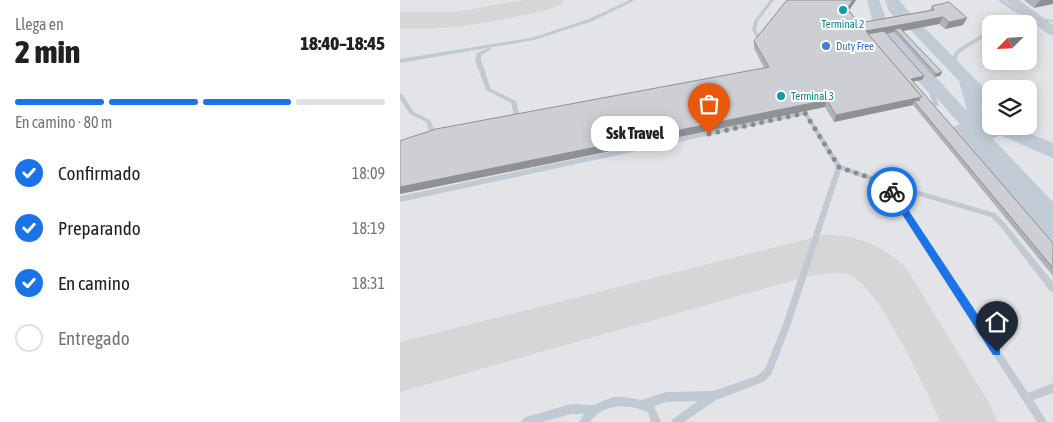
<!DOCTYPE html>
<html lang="es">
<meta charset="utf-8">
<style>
:root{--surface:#fff;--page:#f2f2f2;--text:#202124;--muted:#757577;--line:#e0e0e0;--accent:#1a73e8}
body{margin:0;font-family:"Asap Condensed",sans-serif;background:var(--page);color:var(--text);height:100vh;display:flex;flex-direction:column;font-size:19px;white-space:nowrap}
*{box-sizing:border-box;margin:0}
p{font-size:16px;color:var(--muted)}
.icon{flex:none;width:28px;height:28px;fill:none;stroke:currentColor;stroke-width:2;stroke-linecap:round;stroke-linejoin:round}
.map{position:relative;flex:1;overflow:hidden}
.side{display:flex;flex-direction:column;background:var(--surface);width:400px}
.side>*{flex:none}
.needle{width:32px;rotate:246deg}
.controls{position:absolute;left:582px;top:15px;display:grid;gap:10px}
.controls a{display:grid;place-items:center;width:55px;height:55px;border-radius:10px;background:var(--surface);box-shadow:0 2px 12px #0003;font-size:25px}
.pin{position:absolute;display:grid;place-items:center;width:42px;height:42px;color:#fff;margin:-51px -21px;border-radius:50% 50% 50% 0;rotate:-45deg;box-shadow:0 0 5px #0007}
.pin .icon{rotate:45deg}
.courier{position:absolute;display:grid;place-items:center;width:50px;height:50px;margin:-25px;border:4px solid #1a73e8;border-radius:50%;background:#fff;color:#222;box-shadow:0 1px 6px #0007}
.bubble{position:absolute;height:35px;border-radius:15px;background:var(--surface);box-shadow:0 2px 12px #0003;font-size:16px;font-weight:800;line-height:35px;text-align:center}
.overview em{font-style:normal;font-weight:800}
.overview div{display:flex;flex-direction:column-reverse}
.overview{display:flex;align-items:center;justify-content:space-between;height:85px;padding:0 15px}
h1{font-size:32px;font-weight:800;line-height:38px}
.bar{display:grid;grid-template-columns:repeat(4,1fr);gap:8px 5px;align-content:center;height:60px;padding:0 15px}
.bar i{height:6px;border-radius:4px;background:var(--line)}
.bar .on{background:var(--accent)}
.bar p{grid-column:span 4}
ol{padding:0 15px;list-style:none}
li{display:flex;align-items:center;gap:15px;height:55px}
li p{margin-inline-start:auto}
li .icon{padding:5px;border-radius:50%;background:var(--accent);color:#fff;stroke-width:4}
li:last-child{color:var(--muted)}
li i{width:28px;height:28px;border:2px solid var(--line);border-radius:50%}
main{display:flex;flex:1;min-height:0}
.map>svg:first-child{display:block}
.airport{fill:#e2e4e7;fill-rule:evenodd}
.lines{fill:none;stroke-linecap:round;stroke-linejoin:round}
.taxiway{fill:#d5d6d8;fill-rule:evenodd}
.lane{fill:#c1cad2;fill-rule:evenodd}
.secondary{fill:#c1cbd6;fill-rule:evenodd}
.secondary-bridge{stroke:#c1cbd6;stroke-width:19}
.wall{fill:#b0b2b7}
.shaded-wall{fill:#909195}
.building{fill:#cdcfd5;stroke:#909195}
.route{fill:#1a73e8}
.done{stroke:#868d94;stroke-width:5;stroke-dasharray:0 9}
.culture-dot{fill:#0f9aa8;stroke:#fff;stroke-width:2}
.shop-dot{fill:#3f7fe0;stroke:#fff;stroke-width:2}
.labels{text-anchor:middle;stroke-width:4;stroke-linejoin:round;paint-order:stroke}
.far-culture-label{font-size:11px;fill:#0d838f;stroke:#fff}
.far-shop-label{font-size:11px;fill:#366cbe;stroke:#fff;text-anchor:start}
</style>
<main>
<section class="side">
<div class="overview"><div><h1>2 min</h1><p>Llega en</p></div><em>18:40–18:45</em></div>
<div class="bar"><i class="on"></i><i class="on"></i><i class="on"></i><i></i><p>En camino · 80 m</p></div>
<ol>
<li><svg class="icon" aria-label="check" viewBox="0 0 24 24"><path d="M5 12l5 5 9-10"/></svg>Confirmado<p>18:09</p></li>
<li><svg class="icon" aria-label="check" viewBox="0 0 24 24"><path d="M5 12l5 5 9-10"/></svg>Preparando<p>18:19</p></li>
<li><svg class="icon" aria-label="check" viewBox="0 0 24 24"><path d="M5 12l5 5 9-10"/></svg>En camino<p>18:31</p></li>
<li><i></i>Entregado</li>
</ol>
</section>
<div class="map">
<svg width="653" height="422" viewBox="0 0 653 422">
<rect width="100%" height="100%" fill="#f5f3f3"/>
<path class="airport" d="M0,0H653V422H0ZM591,24H629V61H591ZM591,89H629V126H591Z"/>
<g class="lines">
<g class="taxiway">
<path d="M124,0H164C158,9 144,10 133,13C89,23 45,31 0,28V12H56Z"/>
<path d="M423,235C455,234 483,245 506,268L589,403L597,422H541C524,388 482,291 451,276C438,270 422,274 409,276L0,392V342Z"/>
</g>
<g class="lane">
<polygon points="230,0 235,0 193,21 134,40 0,63 0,59 131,38 189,19"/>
<polygon points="370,0 374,0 358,21 356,30 364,44 362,45 360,44 352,30 354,21"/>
<polygon points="485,0 489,0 493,10 505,21 505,23 501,23 489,11"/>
<path d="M598,0H603L615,8L630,15C620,17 606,7 598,0Z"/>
<path d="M610,17H625L627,18C623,20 617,18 612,20C607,22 606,24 601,24Z"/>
<polygon points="637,17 653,20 653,22 637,19"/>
<polygon points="589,30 591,30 591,33 562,51 558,55 554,66 550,66 549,65 554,54 558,49"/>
<polygon points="88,48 92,49 81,55 81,60 91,89 116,101 120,116 119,117 115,117 114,116 111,103 86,90 75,60 77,53"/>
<polygon points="520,78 522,79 533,91 539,105 538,106 534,106 529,93 517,80"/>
<polygon points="0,93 2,94 14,112 30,120 36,133 35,135 31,135 26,122 10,114 0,99"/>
<path d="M405,111L407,112L441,165L485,181L595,213L604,222L653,282V292L650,291L600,226L591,217L492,188L628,393L653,383V393L633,400L647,422H637L483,185L441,170L391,324L371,375L363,382L316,400L284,422H271L273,419L298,401L266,402L254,406L261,422H251L248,412C228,403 203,403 190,422H179L184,414H171L142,422H121L123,419L126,417L171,404L194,405L205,400L214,397H224L242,400L266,392L313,391L357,376L365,369L383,324L436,167L404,115L0,202V196Z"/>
</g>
<g class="secondary">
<polygon points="467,0 479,0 486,19 494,32 567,111 559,81 499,18 487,0 499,0 509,12 591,95 591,111 585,109 581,104 591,120 591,126 612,126 653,143 653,158 600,135 593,139 653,202 653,225 646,222 483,37 472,19"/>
<polygon points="605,0 619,0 653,25 653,35 648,34"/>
</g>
<polyline class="secondary-bridge" points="560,134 653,239"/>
</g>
<g class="wall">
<polygon points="387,0 456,0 449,10 459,23 530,10 532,6 563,25 545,29 539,24 502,31 542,72 540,76 534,77 494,32 487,34 524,76 522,80 513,81 653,243 653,276 513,105 434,122 425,107 0,194 0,141 364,68 354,48 354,41"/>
<polygon points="624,0 653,0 634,8"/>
</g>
<g class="shaded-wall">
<polygon points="453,0 456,0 445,16 447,9"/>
<polygon points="640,0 653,0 653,4 634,8"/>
<polygon points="543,17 539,24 498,32 495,29 494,32 467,37 466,31"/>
<polygon points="567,18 563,25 545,29 549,22"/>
<polygon points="542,72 540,76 534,77 536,74"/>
<polygon points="524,76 522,80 509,82 511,79"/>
<polygon points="522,97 518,104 514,101 513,105 434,122 436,115"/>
<polygon points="427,100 425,107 0,194 0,187"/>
</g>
<g class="building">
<polygon points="387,0 453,0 447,9 459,23 534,10 532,6 549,2 567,18 549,22 543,17 466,31 522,97 436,115 427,100 0,187 0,141 5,139 36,129 369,67 354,41"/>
<polygon points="500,28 542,72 536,74 495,29"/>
<polygon points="484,31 524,76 511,79 653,243 653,268 514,101 520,100 518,98 522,97 468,34"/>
</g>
<polygon class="route" points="492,189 495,190 600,348 600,355 593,355 489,194 488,192"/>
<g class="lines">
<polyline class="done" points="309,134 405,113 439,167 485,183 492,192"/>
</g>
<g class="culture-dot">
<circle cx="443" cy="10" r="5"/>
<circle cx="381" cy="96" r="5"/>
</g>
<circle class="shop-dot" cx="426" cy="46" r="5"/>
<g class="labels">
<g class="far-culture-label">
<text x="443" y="28">Terminal 2</text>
<text x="391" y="100" text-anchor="start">Terminal 3</text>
</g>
<g class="far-shop-label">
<text x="436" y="50">Duty Free</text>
</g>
</g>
</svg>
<div class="controls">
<a><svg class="needle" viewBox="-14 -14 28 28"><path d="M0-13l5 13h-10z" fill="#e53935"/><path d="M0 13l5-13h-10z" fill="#757577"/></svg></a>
<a><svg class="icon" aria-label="layers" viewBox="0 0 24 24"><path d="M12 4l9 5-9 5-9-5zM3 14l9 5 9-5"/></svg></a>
</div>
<div class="pin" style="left:309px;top:134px;background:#ea580c"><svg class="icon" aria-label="bag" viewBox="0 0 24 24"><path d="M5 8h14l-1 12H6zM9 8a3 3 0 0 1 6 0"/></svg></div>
<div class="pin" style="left:597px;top:352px;background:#1f2937"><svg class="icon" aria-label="home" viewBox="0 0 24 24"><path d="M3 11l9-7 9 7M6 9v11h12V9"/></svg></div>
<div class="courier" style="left:492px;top:192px"><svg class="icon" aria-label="bike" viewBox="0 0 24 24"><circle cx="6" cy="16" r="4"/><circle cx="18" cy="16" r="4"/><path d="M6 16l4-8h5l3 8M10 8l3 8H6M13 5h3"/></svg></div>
<div class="bubble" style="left:191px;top:116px;width:88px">Ssk Travel</div>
</div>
</main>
